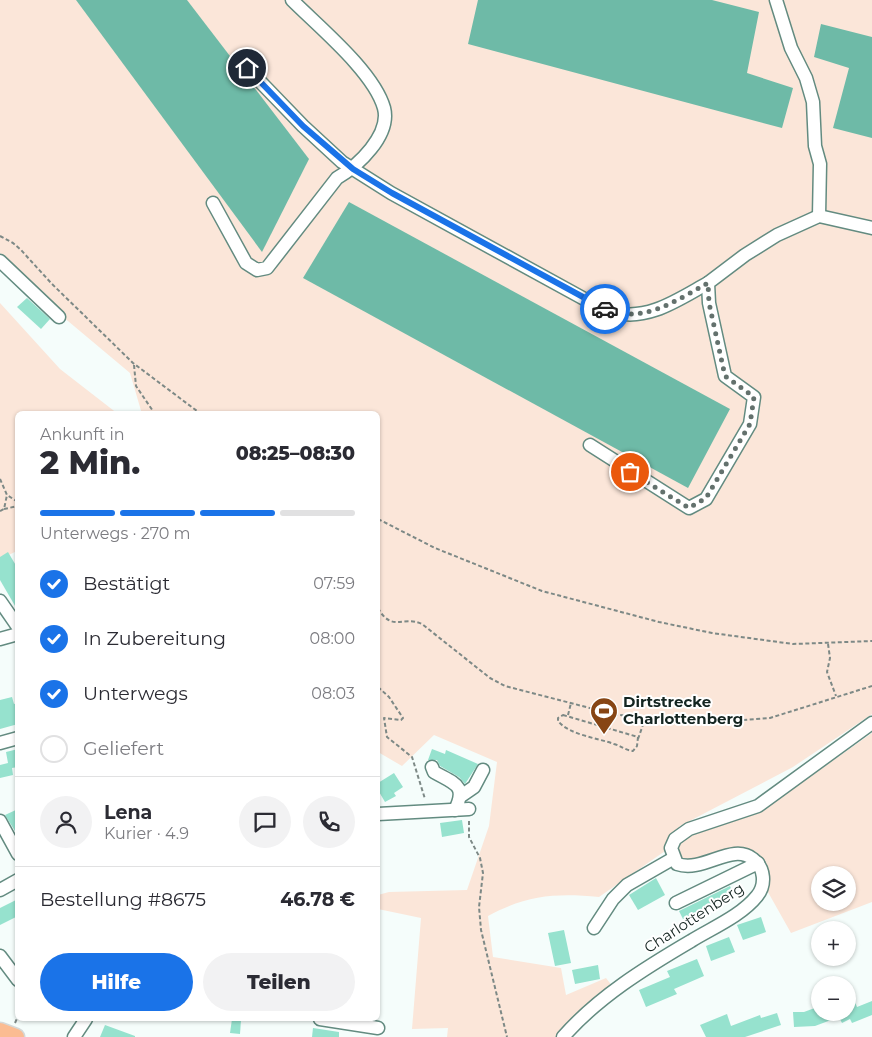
<!DOCTYPE html>
<html lang="de">
<meta charset="utf-8">
<style>
:root{--surface:#fff;--page:#f2f2f3;--text:#2b2b33;--muted:#7c7c81;--line:#e1e1e2;--accent:#1a73e8}
body{margin:0;font-family:Montserrat,sans-serif;background:var(--page);color:var(--text);height:100vh;display:flex;flex-direction:column;font-size:19px;white-space:nowrap}
*{box-sizing:border-box;margin:0}
p{font-size:16px;color:var(--muted)}
.icon{flex:none;width:28px;height:28px;fill:none;stroke:currentColor;stroke-width:2;stroke-linecap:round;stroke-linejoin:round}
.map{position:relative;flex:1;overflow:hidden}
.side{position:absolute;left:15px;top:411px;width:365px;height:610px;display:flex;flex-direction:column;background:var(--surface);border-radius:8px;box-shadow:0 1px 4px #0004}
.side>*{flex:none}
.buttons{position:absolute;left:811px;top:866px;display:grid;gap:10px}
.buttons a{display:grid;place-items:center;width:45px;height:45px;border-radius:50%;background:var(--surface);box-shadow:0 1px 4px #0004;font-size:25px}
.pin{position:absolute;display:grid;place-items:center;width:42px;height:42px;color:#fff;margin:-21px;border:2px solid #fff;border-radius:50%;box-shadow:0 1px 5px #0007}
.courier{position:absolute;display:grid;place-items:center;width:50px;height:50px;margin:-25px;border:4px solid #1a73e8;border-radius:50%;background:#fff;color:#222;box-shadow:0 1px 6px #0007}
.summary em{font-style:normal;font-weight:800}
.summary div{display:flex;flex-direction:column-reverse}
.summary{display:flex;align-items:center;justify-content:space-between;height:85px;padding:0 25px}
h1{font-size:32px;font-weight:800;line-height:38px}
.bar{display:grid;grid-template-columns:repeat(4,1fr);gap:8px 5px;align-content:center;height:60px;padding:0 25px}
.bar i{height:6px;border-radius:4px;background:var(--line)}
.bar .on{background:var(--accent)}
.bar p{grid-column:span 4}
.line{display:flex;align-items:center;gap:12px;padding:0 25px;border-top:1px solid var(--line)}
.line div{flex:1}
.round{display:grid;place-items:center;flex:none;width:52px;height:52px;border-radius:26px;background:var(--page)}
ol{padding:0 25px;list-style:none}
li{display:flex;align-items:center;gap:15px;height:55px}
li p{margin-inline-start:auto}
li .icon{padding:5px;border-radius:50%;background:var(--accent);color:#fff;stroke-width:4}
li:last-child{color:var(--muted)}
li i{width:28px;height:28px;border:2px solid var(--line);border-radius:50%}
.button{display:flex;gap:10px;margin-top:auto;padding:10px 25px}
.button a{flex:1;height:58px;border-radius:30px;background:var(--accent);color:#fff;font-size:20px;font-weight:800;line-height:58px;text-align:center}
.button a+a{background:var(--page);color:var(--text)}
.map>svg:first-child{display:block}
.green{fill:#fbe6d9;fill-rule:evenodd}
.water{fill:#6ebaa7}
.building{fill:#96e2ce}
.lines{fill:none;stroke-linecap:round;stroke-linejoin:round}
.minor-casing{stroke:#638b80;stroke-width:15}
.major-casing{stroke:#d5d8d7;stroke-width:19}
.path{stroke:#7d8986;stroke-width:2;stroke-dasharray:4 2.5;stroke-linecap:butt}
.minor{stroke:#fff;stroke-width:12}
.major{stroke:#fbbc92;stroke-width:16}
.done{stroke:#63716d;stroke-width:5;stroke-dasharray:0 9}
.route{stroke:#1a73e8;stroke-width:6}
.labels{text-anchor:middle;stroke-width:4;stroke-linejoin:round;paint-order:stroke}
.poi-label{font-size:15px;font-weight:bold;fill:#142521;stroke:#fff;text-anchor:start}
.street-label{font-size:15px;fill:#142521;stroke:#fff}
</style>
<div class="map">
<svg width="872" height="1037" viewBox="0 0 872 1037">
<rect width="100%" height="100%" fill="#f5fdfb"/>
<g class="green">
<path d="M0,0H872V714L793,767L680,826L672,836L668,849L599,897C556,893 527,895 488,916L493,957L561,968L566,995L606,978L613,987L560,1037H447L448,1028L412,1029L421,918L378,909V895L389,892L467,890L489,826L497,762L434,735L402,766L378,752V414H142L130,373L62,316L0,253Z"/>
<polygon points="0,303 60,369 118,414 18,414 17,551 0,559"/>
<path d="M872,733V902L791,933L746,853L703,861L678,859L677,852L682,838L759,806L804,781ZM820,875H848V902H820Z"/>
</g>
<g class="water">
<polygon points="76,0 187,0 309,159 262,252"/>
<polygon points="478,0 712,0 759,12 747,73 793,88 782,128 468,44"/>
<polygon points="821,24 872,37 872,138 833,128 849,68 814,57"/>
<polygon points="349,202 730,409 688,488 303,278"/>
</g>
<g class="building">
<polygon points="27,298 50,319 41,329 17,307"/>
<polygon points="8,552 18,569 18,611 0,580 0,557"/>
<polygon points="12,697 14,704 18,703 18,724 0,729 0,700"/>
<polygon points="18,749 18,767 12,768 13,775 0,778 0,765 8,763 6,752"/>
<polygon points="432,749 445,754 446,750 478,764 465,784 459,777 440,766 437,760 428,760"/>
<polygon points="394,773 403,787 394,793 396,796 385,802 378,790 378,783"/>
<polygon points="18,809 18,836 5,815"/>
<polygon points="462,820 464,833 442,837 440,823"/>
<polygon points="656,878 665,895 638,910 629,895"/>
<polygon points="730,886 734,895 683,919 679,911"/>
<polygon points="18,899 18,916 0,925 0,908"/>
<polygon points="761,917 766,932 743,940 737,925"/>
<polygon points="564,930 571,963 555,966 548,933"/>
<polygon points="729,937 735,952 711,961 706,946"/>
<polygon points="697,959 704,976 674,989 677,994 646,1007 639,990 670,977 667,971"/>
<polygon points="598,965 600,979 575,984 572,970"/>
<polygon points="848,985 857,1007 872,1001 872,1015 852,1023 850,1019 842,1023 839,1017 815,1026 794,1027 793,1012 804,1012 820,1006 820,1012 848,1012"/>
<polygon points="777,1013 781,1025 745,1037 706,1037 700,1025 727,1014 731,1026 760,1015 761,1018"/>
<polygon points="232,1019 241,1020 240,1034 230,1033"/>
<polygon points="105,1025 135,1036 135,1037 100,1037"/>
<polygon points="313,1028 339,1032 339,1037 312,1037"/>
</g>
<g class="lines">
<g class="minor-casing">
<g id="minor">
<polyline points="776,0 791,48 806,78 813,102 815,146 820,164 819,216"/>
<path d="M247,68L303,126L342,162L391,193L588,301C596,305 605,310 613,312C647,322 679,299 708,283"/>
<path d="M213,203L246,263L257,270L267,268L337,178C358,166 391,135 384,108C374,72 319,27 292,0"/>
<polyline points="0,261 59,317"/>
<polyline points="590,445 689,508 706,499 750,424 754,397 725,376 709,303 708,283 745,255 777,235 819,216 872,228"/>
<polyline points="0,601 18,627"/>
<polyline points="0,639 18,634"/>
<polyline points="0,743 18,738"/>
<path d="M432,767L434,772C455,784 467,785 455,810"/>
<polyline points="461,796 474,787 483,770"/>
<polyline points="378,814 469,809"/>
<polyline points="0,821 18,854"/>
<polyline points="0,890 18,880"/>
<polyline points="676,903 758,863"/>
<polyline points="594,928 613,899 627,885 674,858"/>
<polyline points="0,956 18,980"/>
<polyline points="320,1019 378,1028"/>
<polyline points="74,1037 86,1019"/>
<path d="M563,1037C598,997 645,968 691,941C712,928 741,916 757,896C766,885 765,868 753,859C732,842 704,873 677,864L671,848L675,839L689,829L758,806L872,723"/>
</g>
</g>
<g class="major-casing">
<polyline id="major" points="0,1031 16,1037"/>
</g>
<g class="path">
<polyline points="0,236 13,243 21,250 52,284 133,363 201,414"/>
<polyline points="134,365 136,386 155,414"/>
<polyline points="0,479 7,495 18,502"/>
<polyline points="4,509 18,506"/>
<polyline points="0,511 4,509 7,495"/>
<polyline points="378,519 435,548 542,591 659,622 712,633 793,644 872,641"/>
<path d="M378,608C392,633 403,615 422,624L490,678L505,686L613,714L665,721L716,722L770,718L872,686"/>
<polyline points="828,644 830,658 827,672 836,696"/>
<polyline points="378,687 389,697 403,718 401,720 384,718 387,737 412,757 425,799"/>
<path d="M563,715L638,737L637,746L633,751C625,750 621,746 614,744C598,738 569,735 558,721V718Z"/>
<polyline points="568,715 571,703"/>
<polyline points="638,739 645,719"/>
<polyline points="469,821 469,837 480,858 483,873 479,907 481,930 507,1037"/>
<polyline points="15,1023 18,1016"/>
</g>
<use href="#minor" class="minor"/>
<use href="#major" class="major"/>
</g>
<g class="lines">
<path class="done" d="M605,309C642,325 677,300 708,283L709,303L725,376L754,397L750,424L706,498L689,508L630,472"/>
<polyline class="route" points="247,68 303,126 353,169 392,193 605,309"/>
</g>
<defs>
<g id="stadium-pin" transform="scale(1.4375)"><path d="M0 17L-7.5 6A9.5 9.5 0 1 1 7.5 6Z" fill="#874514" stroke="#fff"/><path d="M0-5a6.5 5 0 1 0 0 10a6.5 5 0 1 0 0-10ZM-3.5-1.8h7v3.6h-7Z" fill="#fff"/></g>
</defs>
<g fill-rule="evenodd">
<use href="#stadium-pin" x="604" y="711"/>
</g>
<g class="labels">
<g class="poi-label">
<text x="623" y="707">Dirtstrecke<tspan x="623" dy="17">Charlottenberg</tspan></text>
</g>
<g class="street-label">
<text transform="translate(694 918) rotate(-33)" y="5">Charlottenberg</text>
</g>
</g>
</svg>
<div class="buttons">
<a><svg class="icon" aria-label="layers" viewBox="0 0 24 24"><path d="M12 4l9 5-9 5-9-5zM3 14l9 5 9-5"/></svg></a>
<a>+</a>
<a>−</a>
</div>
<div class="pin" style="left:630px;top:472px;background:#ea580c"><svg class="icon" aria-label="bag" viewBox="0 0 24 24"><path d="M5 8h14l-1 12H6zM9 8a3 3 0 0 1 6 0"/></svg></div>
<div class="pin" style="left:247px;top:68px;background:#1f2937"><svg class="icon" aria-label="home" viewBox="0 0 24 24"><path d="M3 11l9-7 9 7M6 9v11h12V9"/></svg></div>
<div class="courier" style="left:605px;top:309px"><svg class="icon" aria-label="car" viewBox="0 0 24 24"><path d="M5 17H2v-5l4-1 3-4h7l3 4 3 1v5h-3M9 17h6M6 11h13"/><circle cx="7" cy="17" r="2"/><circle cx="17" cy="17" r="2"/></svg></div>
<section class="side">
<div class="summary"><div><h1>2 Min.</h1><p>Ankunft in</p></div><em>08:25–08:30</em></div>
<div class="bar"><i class="on"></i><i class="on"></i><i class="on"></i><i></i><p>Unterwegs · 270 m</p></div>
<ol>
<li><svg class="icon" aria-label="check" viewBox="0 0 24 24"><path d="M5 12l5 5 9-10"/></svg>Bestätigt<p>07:59</p></li>
<li><svg class="icon" aria-label="check" viewBox="0 0 24 24"><path d="M5 12l5 5 9-10"/></svg>In Zubereitung<p>08:00</p></li>
<li><svg class="icon" aria-label="check" viewBox="0 0 24 24"><path d="M5 12l5 5 9-10"/></svg>Unterwegs<p>08:03</p></li>
<li><i></i>Geliefert</li>
</ol>
<div class="line" style="height:90px"><a class="round"><svg class="icon" aria-label="person" viewBox="0 0 24 24"><circle cx="12" cy="8" r="4"/><path d="M4 21q1-7 8-7t8 7"/></svg></a><div><b>Lena</b><p>Kurier · 4.9</p></div><a class="round"><svg class="icon" aria-label="chat" viewBox="0 0 24 24"><path d="M4 5h16v11H9l-5 4z"/></svg></a><a class="round"><svg class="icon" aria-label="phone" viewBox="0 0 24 24"><path d="M5 4h4l2 5-3 2q2 4 5 5l2-3 5 2v4C11 20 4 13 5 4z"/></svg></a></div>
<div class="line" style="height:65px"><div>Bestellung #8675</div><b>46.78 €</b></div>
<div class="button"><a>Hilfe</a><a>Teilen</a></div>
</section>
</div>
